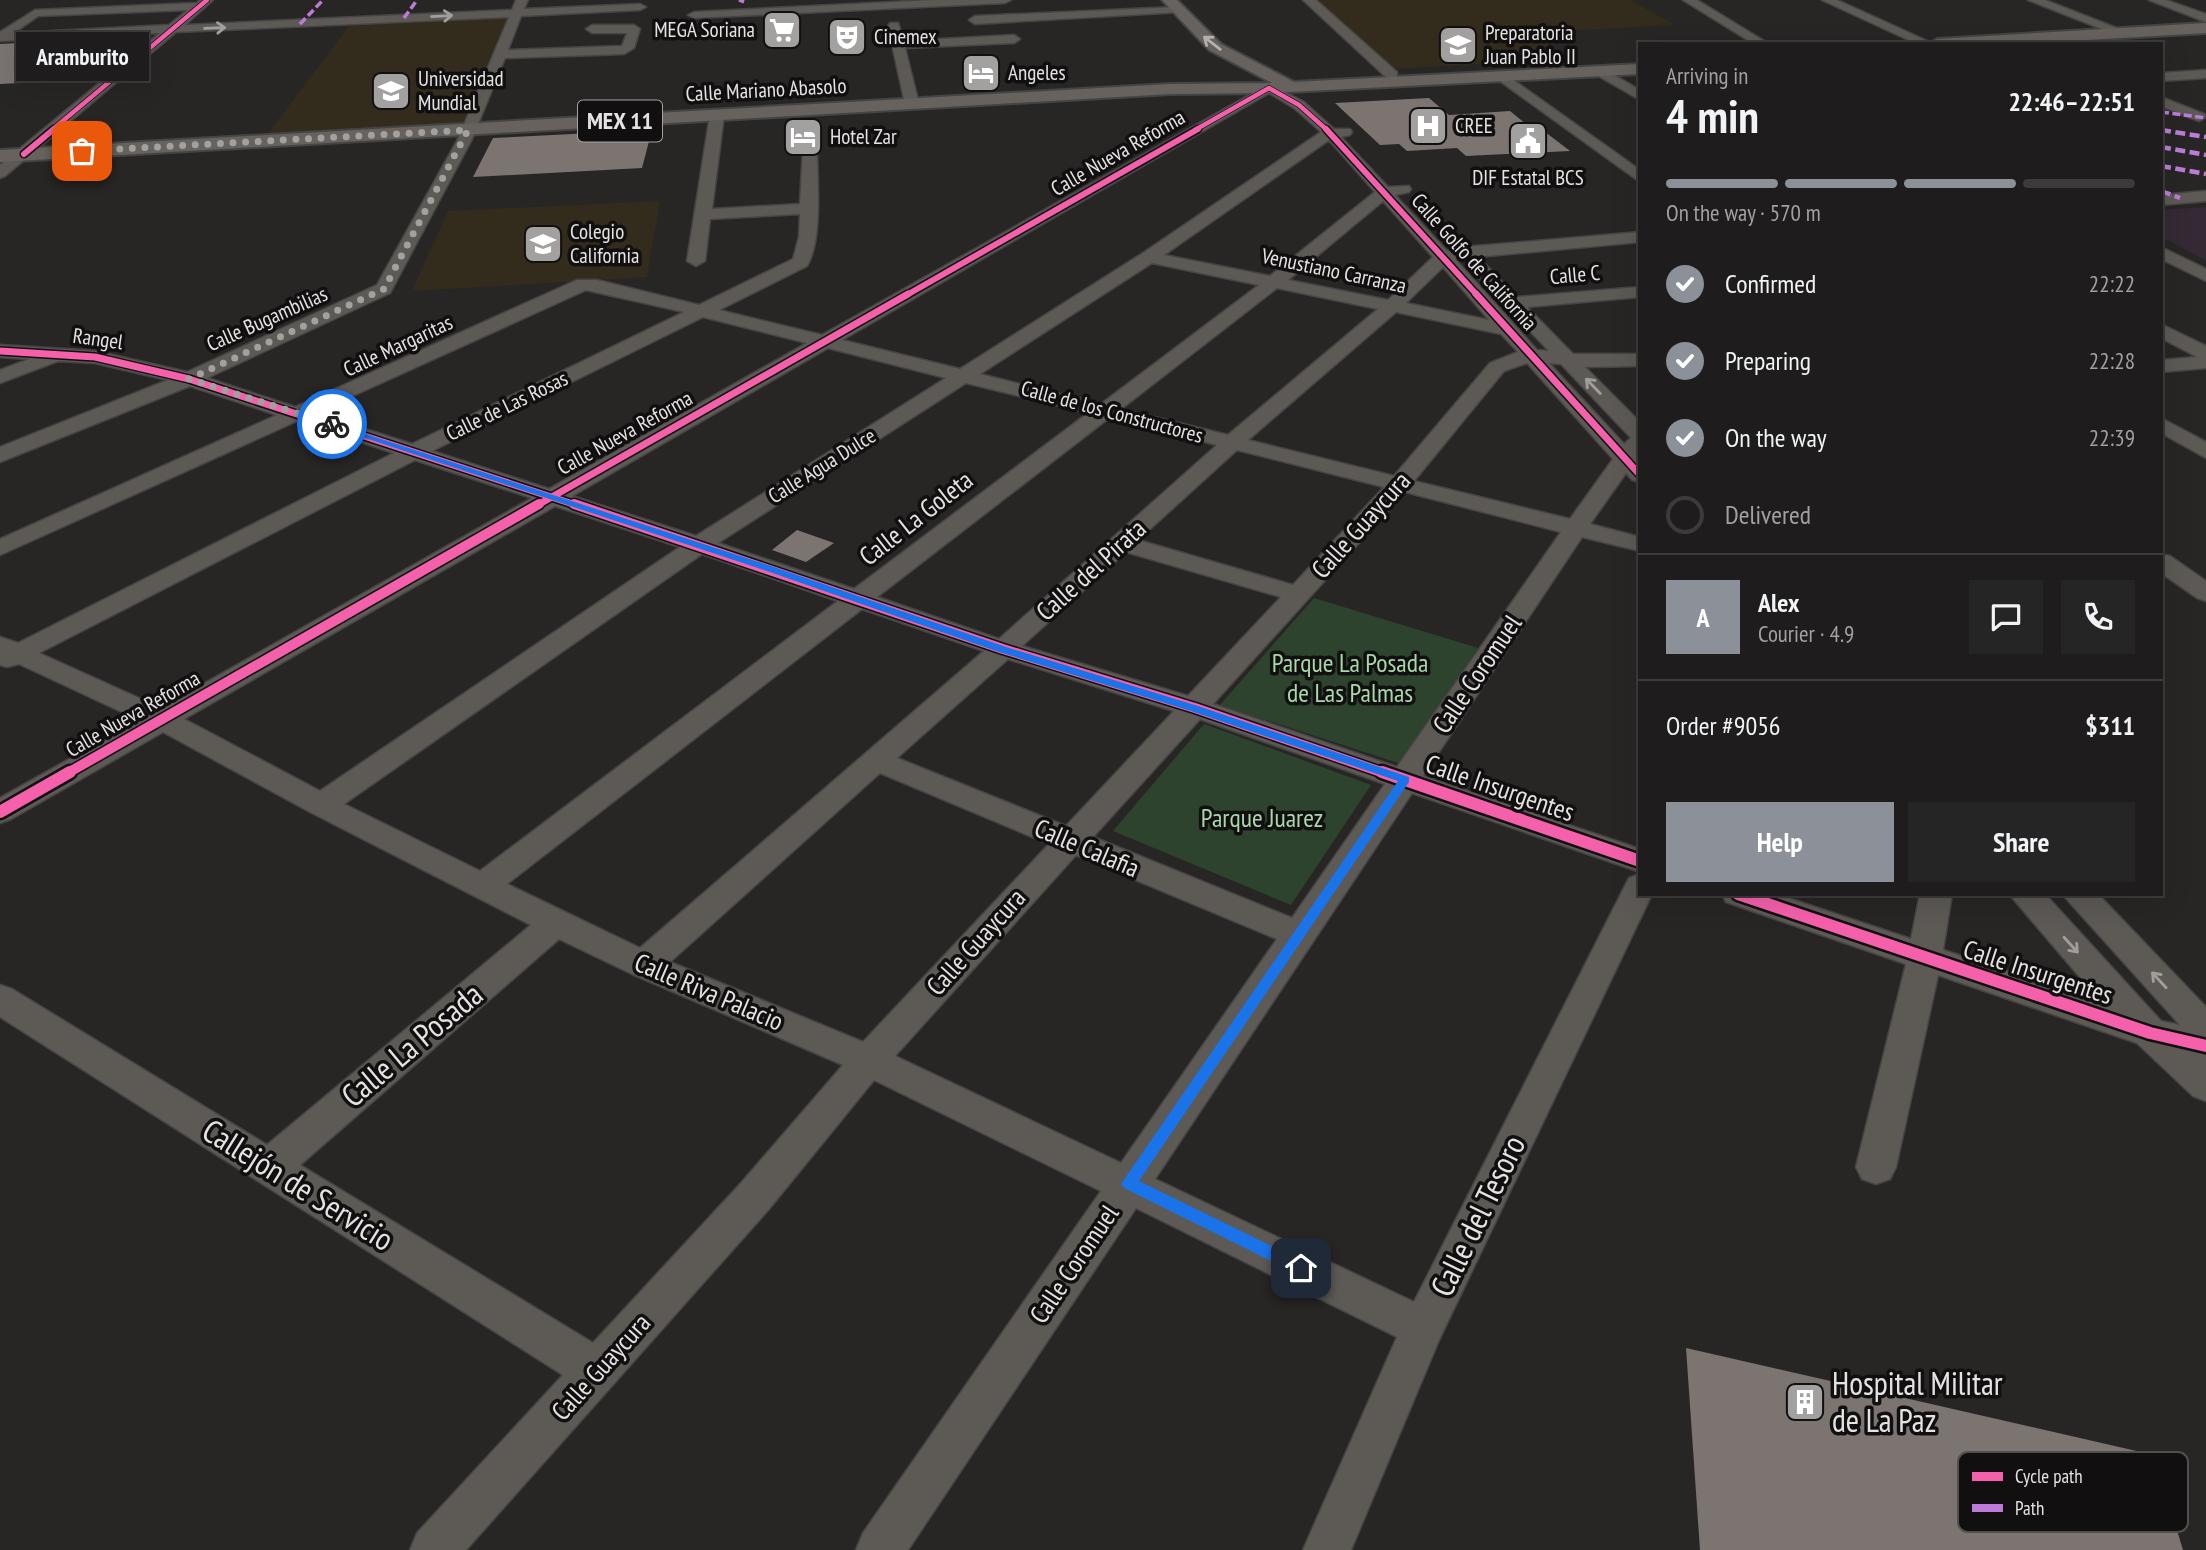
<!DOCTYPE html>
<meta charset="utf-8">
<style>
:root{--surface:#1e1c1c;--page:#262525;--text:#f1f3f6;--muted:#a1a1a3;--line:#3c3a3b;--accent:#8c9099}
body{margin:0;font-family:"PT Sans Narrow",sans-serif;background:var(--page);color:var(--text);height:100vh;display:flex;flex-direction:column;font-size:26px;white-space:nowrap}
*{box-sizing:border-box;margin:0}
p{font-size:23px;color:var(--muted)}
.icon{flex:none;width:38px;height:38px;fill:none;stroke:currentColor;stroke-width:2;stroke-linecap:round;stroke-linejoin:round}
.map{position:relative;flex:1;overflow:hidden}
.drawer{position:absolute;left:1638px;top:42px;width:525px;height:854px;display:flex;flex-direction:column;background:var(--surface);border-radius:0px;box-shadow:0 7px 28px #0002,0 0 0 2px var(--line)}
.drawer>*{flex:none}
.pin{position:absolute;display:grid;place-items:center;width:60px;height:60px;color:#fff;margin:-30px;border-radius:14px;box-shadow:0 4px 10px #0006}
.courier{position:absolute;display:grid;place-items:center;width:70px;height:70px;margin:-35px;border:5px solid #1a73e8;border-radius:50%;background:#fff;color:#222;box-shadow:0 2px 9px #0007}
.bubble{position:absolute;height:49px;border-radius:0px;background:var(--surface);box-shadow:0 7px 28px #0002,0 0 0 2px var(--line);font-size:23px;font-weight:800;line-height:49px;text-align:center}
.summary em{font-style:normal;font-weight:800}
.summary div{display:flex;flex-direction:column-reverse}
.summary{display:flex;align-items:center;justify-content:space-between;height:119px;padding:0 28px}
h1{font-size:46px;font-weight:800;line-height:52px}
.bar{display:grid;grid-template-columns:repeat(4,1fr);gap:10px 7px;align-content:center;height:84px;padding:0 28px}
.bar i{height:9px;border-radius:5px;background:var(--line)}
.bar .current{background:var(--accent)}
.bar p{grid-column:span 4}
.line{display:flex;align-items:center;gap:18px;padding:0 28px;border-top:2px solid var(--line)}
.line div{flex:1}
.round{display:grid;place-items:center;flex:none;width:74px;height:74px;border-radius:0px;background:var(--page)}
ol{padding:0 28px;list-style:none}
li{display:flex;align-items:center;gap:21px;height:77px}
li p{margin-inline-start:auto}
li .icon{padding:7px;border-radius:50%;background:var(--accent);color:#fff;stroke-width:4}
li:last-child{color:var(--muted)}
li i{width:38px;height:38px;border:4px solid var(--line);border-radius:50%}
.button{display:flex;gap:14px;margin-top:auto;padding:14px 28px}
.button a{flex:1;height:80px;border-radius:0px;background:var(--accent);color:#fff;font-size:28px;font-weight:800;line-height:80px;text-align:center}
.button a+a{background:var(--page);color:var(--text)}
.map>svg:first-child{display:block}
.education{fill:#332c1d}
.medical{fill:#342934}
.green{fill:#2d432e}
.building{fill:#7c7470}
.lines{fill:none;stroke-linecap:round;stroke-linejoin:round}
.minor-casing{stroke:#454444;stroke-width:3}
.major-casing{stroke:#454444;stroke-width:4}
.minor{fill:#5d5955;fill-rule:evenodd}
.major{fill:#67625d;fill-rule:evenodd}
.quiet-far1{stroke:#bd7bd9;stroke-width:3.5;stroke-dasharray:8 3.5;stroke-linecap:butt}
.quiet{stroke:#bd7bd9;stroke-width:4.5;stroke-dasharray:10 4.5;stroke-linecap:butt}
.cycleway-far4-casing{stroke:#110f0f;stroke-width:6}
.cycleway-far3-casing{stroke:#110f0f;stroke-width:9}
.cycleway-far2-casing{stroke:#110f0f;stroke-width:10}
.cycleway-far1-casing{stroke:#110f0f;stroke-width:13}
.cycleway-casing{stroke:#110f0f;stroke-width:17}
.cycleway-far4{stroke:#f560ab;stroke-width:4.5}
.cycleway-far3{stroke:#f560ab;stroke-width:6}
.cycleway-far2{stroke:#f560ab;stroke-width:7}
.cycleway-far1{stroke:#f560ab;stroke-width:10}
.cycleway{stroke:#f560ab;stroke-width:12}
.oneway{stroke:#a19e9c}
.oneway2{stroke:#b3afad}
.route{fill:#1a73e8}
.done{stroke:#a3a1a0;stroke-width:7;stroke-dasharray:0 12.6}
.labels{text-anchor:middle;stroke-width:7;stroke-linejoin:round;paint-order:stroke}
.far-poi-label{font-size:21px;fill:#e5e3e2;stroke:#110f0f;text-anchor:start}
.far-street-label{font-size:21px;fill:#e5e3e2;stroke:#110f0f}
.shield{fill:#110f0f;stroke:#a5a3a3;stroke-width:2}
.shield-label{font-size:24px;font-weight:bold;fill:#e5e3e2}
.street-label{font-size:26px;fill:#e5e3e2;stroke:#110f0f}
.park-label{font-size:26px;fill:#a8d7a9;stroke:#110f0f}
.near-street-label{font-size:32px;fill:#e5e3e2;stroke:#110f0f}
.near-poi-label{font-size:32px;fill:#e5e3e2;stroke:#110f0f;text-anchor:start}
.key{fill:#110f0f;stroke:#514f4e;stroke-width:2}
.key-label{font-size:19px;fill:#e5e3e2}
</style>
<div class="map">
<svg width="2206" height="1550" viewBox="0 0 2206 1550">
<rect width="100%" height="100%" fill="#282625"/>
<g class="education">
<polygon points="1318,0 1630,0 1675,25 1540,32 1558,59 1393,69"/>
<polygon points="511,18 468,125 266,136 349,26"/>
<polygon points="660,201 647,277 412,291 448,211"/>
</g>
<polygon class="medical" points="2206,207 2206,260 2161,237 2161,210"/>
<g class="green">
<polygon points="1314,598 1478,648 1401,764 1220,705"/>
<polygon points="1204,724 1371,785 1291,905 1113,831"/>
</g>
<g class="building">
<polygon points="124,37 120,41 148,40 100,79 0,84 0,44"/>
<polygon points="1429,98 1449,115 1510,111 1532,129 1540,128 1570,151 1466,156 1457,148 1407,151 1399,144 1380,145 1335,103"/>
<polygon points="652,130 642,168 473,177 493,138"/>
<polygon points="797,530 834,543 806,562 772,550"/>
<polygon points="1686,1348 2154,1455 2183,1550 1700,1550"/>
</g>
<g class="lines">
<g class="minor-casing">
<g id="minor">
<path d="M200,0H213L185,25L512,10L516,0H528L524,9L640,4L646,7L640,10L521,16L508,50L622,46L627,33H592L586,29L592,25H634L640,29L634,48L624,54L505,58L472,139L390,293L207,378L295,407L577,280H597L699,305L793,259L799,237L800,214L710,219L705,261L696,266L687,261L710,115L717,111L724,115L712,209L800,204L803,148L810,144L817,148C817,180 823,239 807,266L719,310L822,335L1269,84L1304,102L1334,129H1350L1352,132L1350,135L1341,137L1388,187L1409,186L1411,189L1409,192L1395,195L1447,251L1464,247L1640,232V242L1455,259L1537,350L1549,351L1474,273L1471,269L1474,265H1486L1517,297L1640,287V297L1527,307L1573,354H1640V366L1585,367L1640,422V453L1636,458L1640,462V482L1632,480L1626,473L1590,524L1640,537V551L1582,537L1423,776L1640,849V872L1412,793L1155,1179L1414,1302L1629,878L1640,874V894H1652L1439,1340L1351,1550H1303L1397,1337L1136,1208L908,1550H856L863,1533L1101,1191L874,1080L769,1209L466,1550H410L417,1533L563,1375L0,1017V985L12,989L267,1145L531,925L310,812L163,732L11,819L0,823V798L139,720L19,664L7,667L0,665V637L18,643L394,453L297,421L0,555V539L277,415L190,386L0,462V447L168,380L95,363L58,361L0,383V370L29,359L0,357V345L95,351L187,372L377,285L458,139L509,17L176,32L5,176L0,178V165L160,33L0,41V32L35,10L197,3ZM188,10L169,25L14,33L38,16ZM1269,93L1294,108L1321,132L1143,253L960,369L842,340ZM1329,140L1375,192L1270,276L1164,255ZM1383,201L1433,257L1388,300L1288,280ZM1152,263L1259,285L1101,404L980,374ZM1443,267L1489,320L1406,303ZM1277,288L1378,309L1228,435L1121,409ZM586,290L684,312L412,444L315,413ZM1396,312L1501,334L1518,352L1490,363L1394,476L1248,440ZM703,317L807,343L549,489L432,451ZM828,348L946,378L696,536L572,496ZM1527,363L1613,459L1570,519L1414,481L1504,371ZM1549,363L1561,364L1631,438L1624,444ZM966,383L1088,413L854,589L718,543ZM1109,418L1217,445L999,639L877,597ZM1237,450L1384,487L1293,585L1138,540ZM415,460L532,498L161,708L39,653ZM1405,492L1561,532L1397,767L1213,704ZM555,506L680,547L320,791L184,719ZM1126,552L1281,597L1188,696L1022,646ZM702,554L838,601L480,871L344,804ZM862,609L984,651L640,948L507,884ZM1008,659L1174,711L1066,826L897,758ZM1200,719L1385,784L1292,918L1093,837ZM880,773L1049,844L863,1042L670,962ZM1076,855L1277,939L1121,1163L895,1056ZM559,939L632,974L843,1065L741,1183L593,1343L300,1165Z"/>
<polygon points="934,0 1011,0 1005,3 694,18 688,15 694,12"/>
<polygon points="1303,0 1316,0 1397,72 1397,78 1387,78"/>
<polygon points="1683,0 1697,0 1769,44 1754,44"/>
<polygon points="1822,0 1837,0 1934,44 1917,44"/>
<polygon points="2028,0 2045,0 2127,32 2117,35"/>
<polygon points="2149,0 2166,0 2206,14 2206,22"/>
<polygon points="1177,7 1183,10 1181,12 975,24 969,20 975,16"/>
<polygon points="890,23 898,23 904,41 1014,35 1020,39 1014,43 905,48 919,104 912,108 905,104 888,26"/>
<polygon points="1600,67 1640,90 1640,100 1595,74 1594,71"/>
<polygon points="2206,70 2206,78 2161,81 2161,73"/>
<polygon points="1502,72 1640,170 1640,182 1497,79 1495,76"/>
<polygon points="2161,97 2204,114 2206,117 2199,121 2161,106"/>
<polygon points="2206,191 2206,201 2161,205 2161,195"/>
<polygon points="2161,247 2206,269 2206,281 2161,259"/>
<polygon points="2161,324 2206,346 2206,368 2161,372 2161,360 2197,357 2161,338"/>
<polygon points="2161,418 2206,442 2206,458 2161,433"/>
<polygon points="2161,554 2170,556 2206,581 2206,601 2197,598 2161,573"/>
<polygon points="1722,894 1776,894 1911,939 1920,894 1952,894 1943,950 2101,1002 2009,894 2045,894 2161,1021 2180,1025 2062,894 2098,894 2206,1007 2206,1101 2193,1096 2137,1043 1938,975 1896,1167 1890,1179 1876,1184 1862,1179 1856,1167 1906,964 1726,902"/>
</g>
</g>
<g class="major-casing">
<g id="major">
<polygon points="1162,0 1177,0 1221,44 1294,82 1640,64 1640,74 1269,93 1170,94 0,162 0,150 1170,84 1272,83 1209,50"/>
<polygon points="2206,23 2206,33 2021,44 1929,44 1937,39"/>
</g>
</g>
<use href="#minor" class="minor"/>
<use href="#major" class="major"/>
<g class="quiet-far1">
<polyline points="739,0 744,2"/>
<polyline points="404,18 417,0"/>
<polyline points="300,24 323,0"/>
<polyline points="2161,112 2206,118"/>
<polyline points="2161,130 2164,130"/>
</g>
<g class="quiet">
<polyline points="2161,130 2206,137"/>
<polyline points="2161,147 2206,155"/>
<polyline points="2161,166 2206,174"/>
<polyline points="2161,191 2180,198"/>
</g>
<g class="cycleway-far4-casing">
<g id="cycleway-far4">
<polyline points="52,130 207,0"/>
<polyline points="1195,130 1269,88 1299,105 1327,130"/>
</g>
</g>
<g class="cycleway-far3-casing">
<g id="cycleway-far3">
<polyline points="1326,129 1478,296"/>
<polyline points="24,154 54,129"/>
<polyline points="905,296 1198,129"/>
</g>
</g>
<g class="cycleway-far2-casing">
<g id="cycleway-far2">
<polyline points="1476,294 1640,475"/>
<polyline points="0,351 95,357 189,379 579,506"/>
<polyline points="536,506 908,294"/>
</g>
</g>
<g class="cycleway-far1-casing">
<g id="cycleway-far1">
<polyline points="574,504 1003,649 1195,708 1387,774"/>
<polyline points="66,774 539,504"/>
</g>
</g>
<g class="cycleway-casing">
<g id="cycleway">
<polyline points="1382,772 1640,861"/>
<polyline points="0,812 70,772"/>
<polyline points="1738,894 2150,1033 2206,1046"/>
</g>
</g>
<use href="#cycleway-far4" class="cycleway-far4"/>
<use href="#cycleway-far3" class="cycleway-far3"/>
<use href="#cycleway-far2" class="cycleway-far2"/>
<use href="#cycleway-far1" class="cycleway-far1"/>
<use href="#cycleway" class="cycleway"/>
</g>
<defs><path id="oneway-shaft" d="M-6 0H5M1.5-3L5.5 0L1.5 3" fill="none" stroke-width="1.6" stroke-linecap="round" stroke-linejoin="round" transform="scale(1.75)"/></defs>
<g class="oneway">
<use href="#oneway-shaft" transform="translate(442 16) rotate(-3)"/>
<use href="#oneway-shaft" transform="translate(215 28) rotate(-2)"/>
<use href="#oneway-shaft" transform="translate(1593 386) rotate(-134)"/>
<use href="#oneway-shaft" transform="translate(2071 945) rotate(48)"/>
<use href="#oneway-shaft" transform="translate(2159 980) rotate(-133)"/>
</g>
<use class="oneway2" href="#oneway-shaft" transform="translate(1212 43) rotate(-142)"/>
<polygon class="route" points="329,422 771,566 1006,647 1198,706 1409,777 1409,782 1139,1181 1306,1263 1309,1268 1306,1273 1301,1275 1295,1273 1124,1188 1121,1184 1398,781 1191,711 999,652 764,570 329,426"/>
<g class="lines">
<polyline class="done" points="82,151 468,130 384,289 189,379 332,424"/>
</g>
<defs>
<g id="supermarket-square" transform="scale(2.0125)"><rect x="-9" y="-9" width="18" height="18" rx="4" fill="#a3a1a0" stroke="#110f0f"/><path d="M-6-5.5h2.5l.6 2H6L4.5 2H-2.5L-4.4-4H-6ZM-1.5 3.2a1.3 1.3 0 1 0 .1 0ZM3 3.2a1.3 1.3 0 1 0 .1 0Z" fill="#fff"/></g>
<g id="theatre-square" transform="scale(2.0125)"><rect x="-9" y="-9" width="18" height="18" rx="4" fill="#a3a1a0" stroke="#110f0f"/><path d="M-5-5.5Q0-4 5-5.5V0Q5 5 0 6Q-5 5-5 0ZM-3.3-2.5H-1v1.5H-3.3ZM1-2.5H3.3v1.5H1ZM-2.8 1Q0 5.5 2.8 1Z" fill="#fff"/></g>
<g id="university-square" transform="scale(2.0125)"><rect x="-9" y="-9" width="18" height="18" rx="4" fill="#a3a1a0" stroke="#110f0f"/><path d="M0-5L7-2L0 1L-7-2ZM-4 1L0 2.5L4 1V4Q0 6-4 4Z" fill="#fff"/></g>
<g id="hotel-square" transform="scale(2.0125)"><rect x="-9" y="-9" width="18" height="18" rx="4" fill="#a3a1a0" stroke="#110f0f"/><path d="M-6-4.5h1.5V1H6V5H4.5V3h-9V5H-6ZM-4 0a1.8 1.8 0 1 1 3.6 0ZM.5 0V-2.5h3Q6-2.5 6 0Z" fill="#fff"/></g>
<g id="hospital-square" transform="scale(2.0125)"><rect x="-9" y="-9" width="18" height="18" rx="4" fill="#a3a1a0" stroke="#110f0f"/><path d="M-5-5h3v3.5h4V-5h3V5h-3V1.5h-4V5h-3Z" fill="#fff"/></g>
<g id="civic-square" transform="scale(2.0125)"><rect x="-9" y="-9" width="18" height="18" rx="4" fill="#a3a1a0" stroke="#110f0f"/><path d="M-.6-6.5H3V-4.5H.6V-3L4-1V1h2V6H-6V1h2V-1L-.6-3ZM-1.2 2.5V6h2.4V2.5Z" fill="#fff"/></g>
<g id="school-square" transform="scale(2.0125)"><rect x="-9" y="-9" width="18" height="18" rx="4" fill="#a3a1a0" stroke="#110f0f"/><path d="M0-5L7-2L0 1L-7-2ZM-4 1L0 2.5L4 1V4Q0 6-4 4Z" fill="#fff"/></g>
<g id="building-square" transform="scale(2.0125)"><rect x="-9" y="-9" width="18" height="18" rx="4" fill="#a3a1a0" stroke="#110f0f"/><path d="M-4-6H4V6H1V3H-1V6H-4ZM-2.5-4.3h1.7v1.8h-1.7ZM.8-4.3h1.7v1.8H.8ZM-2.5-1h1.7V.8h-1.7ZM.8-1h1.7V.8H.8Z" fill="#fff"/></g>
</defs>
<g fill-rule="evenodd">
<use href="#supermarket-square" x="782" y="30"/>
<use href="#theatre-square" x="847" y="37"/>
<use href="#university-square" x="1458" y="45"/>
<use href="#hotel-square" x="981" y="73"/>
<use href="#university-square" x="391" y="91"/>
<use href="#hospital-square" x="1428" y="126"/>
<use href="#hotel-square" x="803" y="137"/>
<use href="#civic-square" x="1528" y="141"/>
<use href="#school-square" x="543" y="244"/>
<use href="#building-square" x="1805" y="1402"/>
</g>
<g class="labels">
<g class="far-poi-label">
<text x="755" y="37" text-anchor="end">MEGA Soriana</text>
<text x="1485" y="40">Preparatoria<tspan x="1485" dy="24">Juan Pablo II</tspan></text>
<text x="874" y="44">Cinemex</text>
<text x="1008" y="80">Angeles</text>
<text x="418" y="86">Universidad<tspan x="418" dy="24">Mundial</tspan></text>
<text x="1455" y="133">CREE</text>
<text x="830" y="144">Hotel Zar</text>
<text x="1528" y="185" text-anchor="middle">DIF Estatal BCS</text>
<text x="570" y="239">Colegio<tspan x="570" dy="24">California</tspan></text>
</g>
<g class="far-street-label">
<text transform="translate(766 90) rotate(-3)" y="7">Calle Mariano Abasolo</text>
<text transform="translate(1118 153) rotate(-30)" y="7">Calle Nueva Reforma</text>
<text transform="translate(1474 262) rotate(48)" y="7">Calle Golfo de California</text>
<text transform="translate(1334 271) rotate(12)" y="7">Venustiano Carranza</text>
<text transform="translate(1575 275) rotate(-5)" y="7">Calle C</text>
<text transform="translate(267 319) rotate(-24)" y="7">Calle Bugambilias</text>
<text transform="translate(98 339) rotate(8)" y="7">Rangel</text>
<text transform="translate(398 346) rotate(-25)" y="7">Calle Margaritas</text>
<text transform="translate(507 406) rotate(-26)" y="7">Calle de Las Rosas</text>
<text transform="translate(1112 412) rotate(15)" y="7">Calle de los Constructores</text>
<text transform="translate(625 433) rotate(-29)" y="7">Calle Nueva Reforma</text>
<text transform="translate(822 466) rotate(-32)" y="7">Calle Agua Dulce</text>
<text transform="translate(133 714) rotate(-30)" y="7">Calle Nueva Reforma</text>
</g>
<rect class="shield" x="578" y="100.5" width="84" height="41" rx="5"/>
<g class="shield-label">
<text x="620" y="129">MEX 11</text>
</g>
<g class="street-label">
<text transform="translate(916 518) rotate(-38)" y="9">Calle La Goleta</text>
<text transform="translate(1361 525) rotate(-48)" y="9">Calle Guaycura</text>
<text transform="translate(1091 570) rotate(-42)" y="9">Calle del Pirata</text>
<text transform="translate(1477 674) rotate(-56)" y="9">Calle Coromuel</text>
<text transform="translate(1500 788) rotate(19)" y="9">Calle Insurgentes</text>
<text transform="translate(1087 848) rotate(23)" y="9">Calle Calafia</text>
<text transform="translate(976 942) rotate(-48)" y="9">Calle Guaycura</text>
<text transform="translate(2038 972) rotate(18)" y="9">Calle Insurgentes</text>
<text transform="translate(709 992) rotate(23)" y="9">Calle Riva Palacio</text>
<text transform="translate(1074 1264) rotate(-56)" y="9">Calle Coromuel</text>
<text transform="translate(601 1367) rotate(-48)" y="9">Calle Guaycura</text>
</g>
<g class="park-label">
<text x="1350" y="672">Parque La Posada<tspan x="1350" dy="30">de Las Palmas</tspan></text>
<text x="1262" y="827">Parque Juarez</text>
</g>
<g class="near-street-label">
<text transform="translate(412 1045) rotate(-40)" y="11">Calle La Posada</text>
<text transform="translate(298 1185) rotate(32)" y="11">Callejón de Servicio</text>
<text transform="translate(1478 1216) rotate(-64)" y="11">Calle del Tesoro</text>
</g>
<g class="near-poi-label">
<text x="1832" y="1395">Hospital Militar<tspan x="1832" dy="37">de La Paz</tspan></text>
</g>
</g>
<rect x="1958" y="1452" width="230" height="80" rx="10" class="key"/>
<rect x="1972" y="1472" width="31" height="9" fill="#f560ab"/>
<rect x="1972" y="1504" width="31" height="8" fill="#bd7bd9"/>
<g class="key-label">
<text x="2015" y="1483">Cycle path</text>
<text x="2015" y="1515">Path</text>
</g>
</svg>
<div class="pin" style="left:82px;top:151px;background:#ea580c"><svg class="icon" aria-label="bag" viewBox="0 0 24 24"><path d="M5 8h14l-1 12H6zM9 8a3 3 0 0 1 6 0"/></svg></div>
<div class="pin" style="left:1301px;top:1268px;background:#1f2937"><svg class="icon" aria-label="home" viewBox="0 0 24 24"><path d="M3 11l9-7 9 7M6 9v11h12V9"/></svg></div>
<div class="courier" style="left:332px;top:424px"><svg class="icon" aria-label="bike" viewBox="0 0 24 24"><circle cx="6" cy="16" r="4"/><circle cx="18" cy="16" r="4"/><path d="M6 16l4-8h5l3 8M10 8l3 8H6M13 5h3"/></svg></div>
<div class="bubble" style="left:16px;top:32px;width:133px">Aramburito</div>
<section class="drawer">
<div class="summary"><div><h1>4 min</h1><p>Arriving in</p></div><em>22:46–22:51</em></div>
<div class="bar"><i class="current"></i><i class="current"></i><i class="current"></i><i></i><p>On the way · 570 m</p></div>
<ol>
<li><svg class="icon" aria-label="check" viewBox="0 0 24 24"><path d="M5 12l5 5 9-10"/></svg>Confirmed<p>22:22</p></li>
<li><svg class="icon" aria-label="check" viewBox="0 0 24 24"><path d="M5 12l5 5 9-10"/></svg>Preparing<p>22:28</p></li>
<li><svg class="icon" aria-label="check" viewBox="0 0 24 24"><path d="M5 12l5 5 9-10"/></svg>On the way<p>22:39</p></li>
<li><i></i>Delivered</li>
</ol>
<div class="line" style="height:126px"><b class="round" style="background:var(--accent);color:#fff">A</b><div><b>Alex</b><p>Courier · 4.9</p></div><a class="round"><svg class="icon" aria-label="chat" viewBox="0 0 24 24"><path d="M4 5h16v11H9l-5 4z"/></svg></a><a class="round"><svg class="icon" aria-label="phone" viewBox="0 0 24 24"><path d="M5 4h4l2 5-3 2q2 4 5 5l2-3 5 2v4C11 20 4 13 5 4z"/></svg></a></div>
<div class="line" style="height:91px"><div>Order #9056</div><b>$311</b></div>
<div class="button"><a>Help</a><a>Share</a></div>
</section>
</div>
